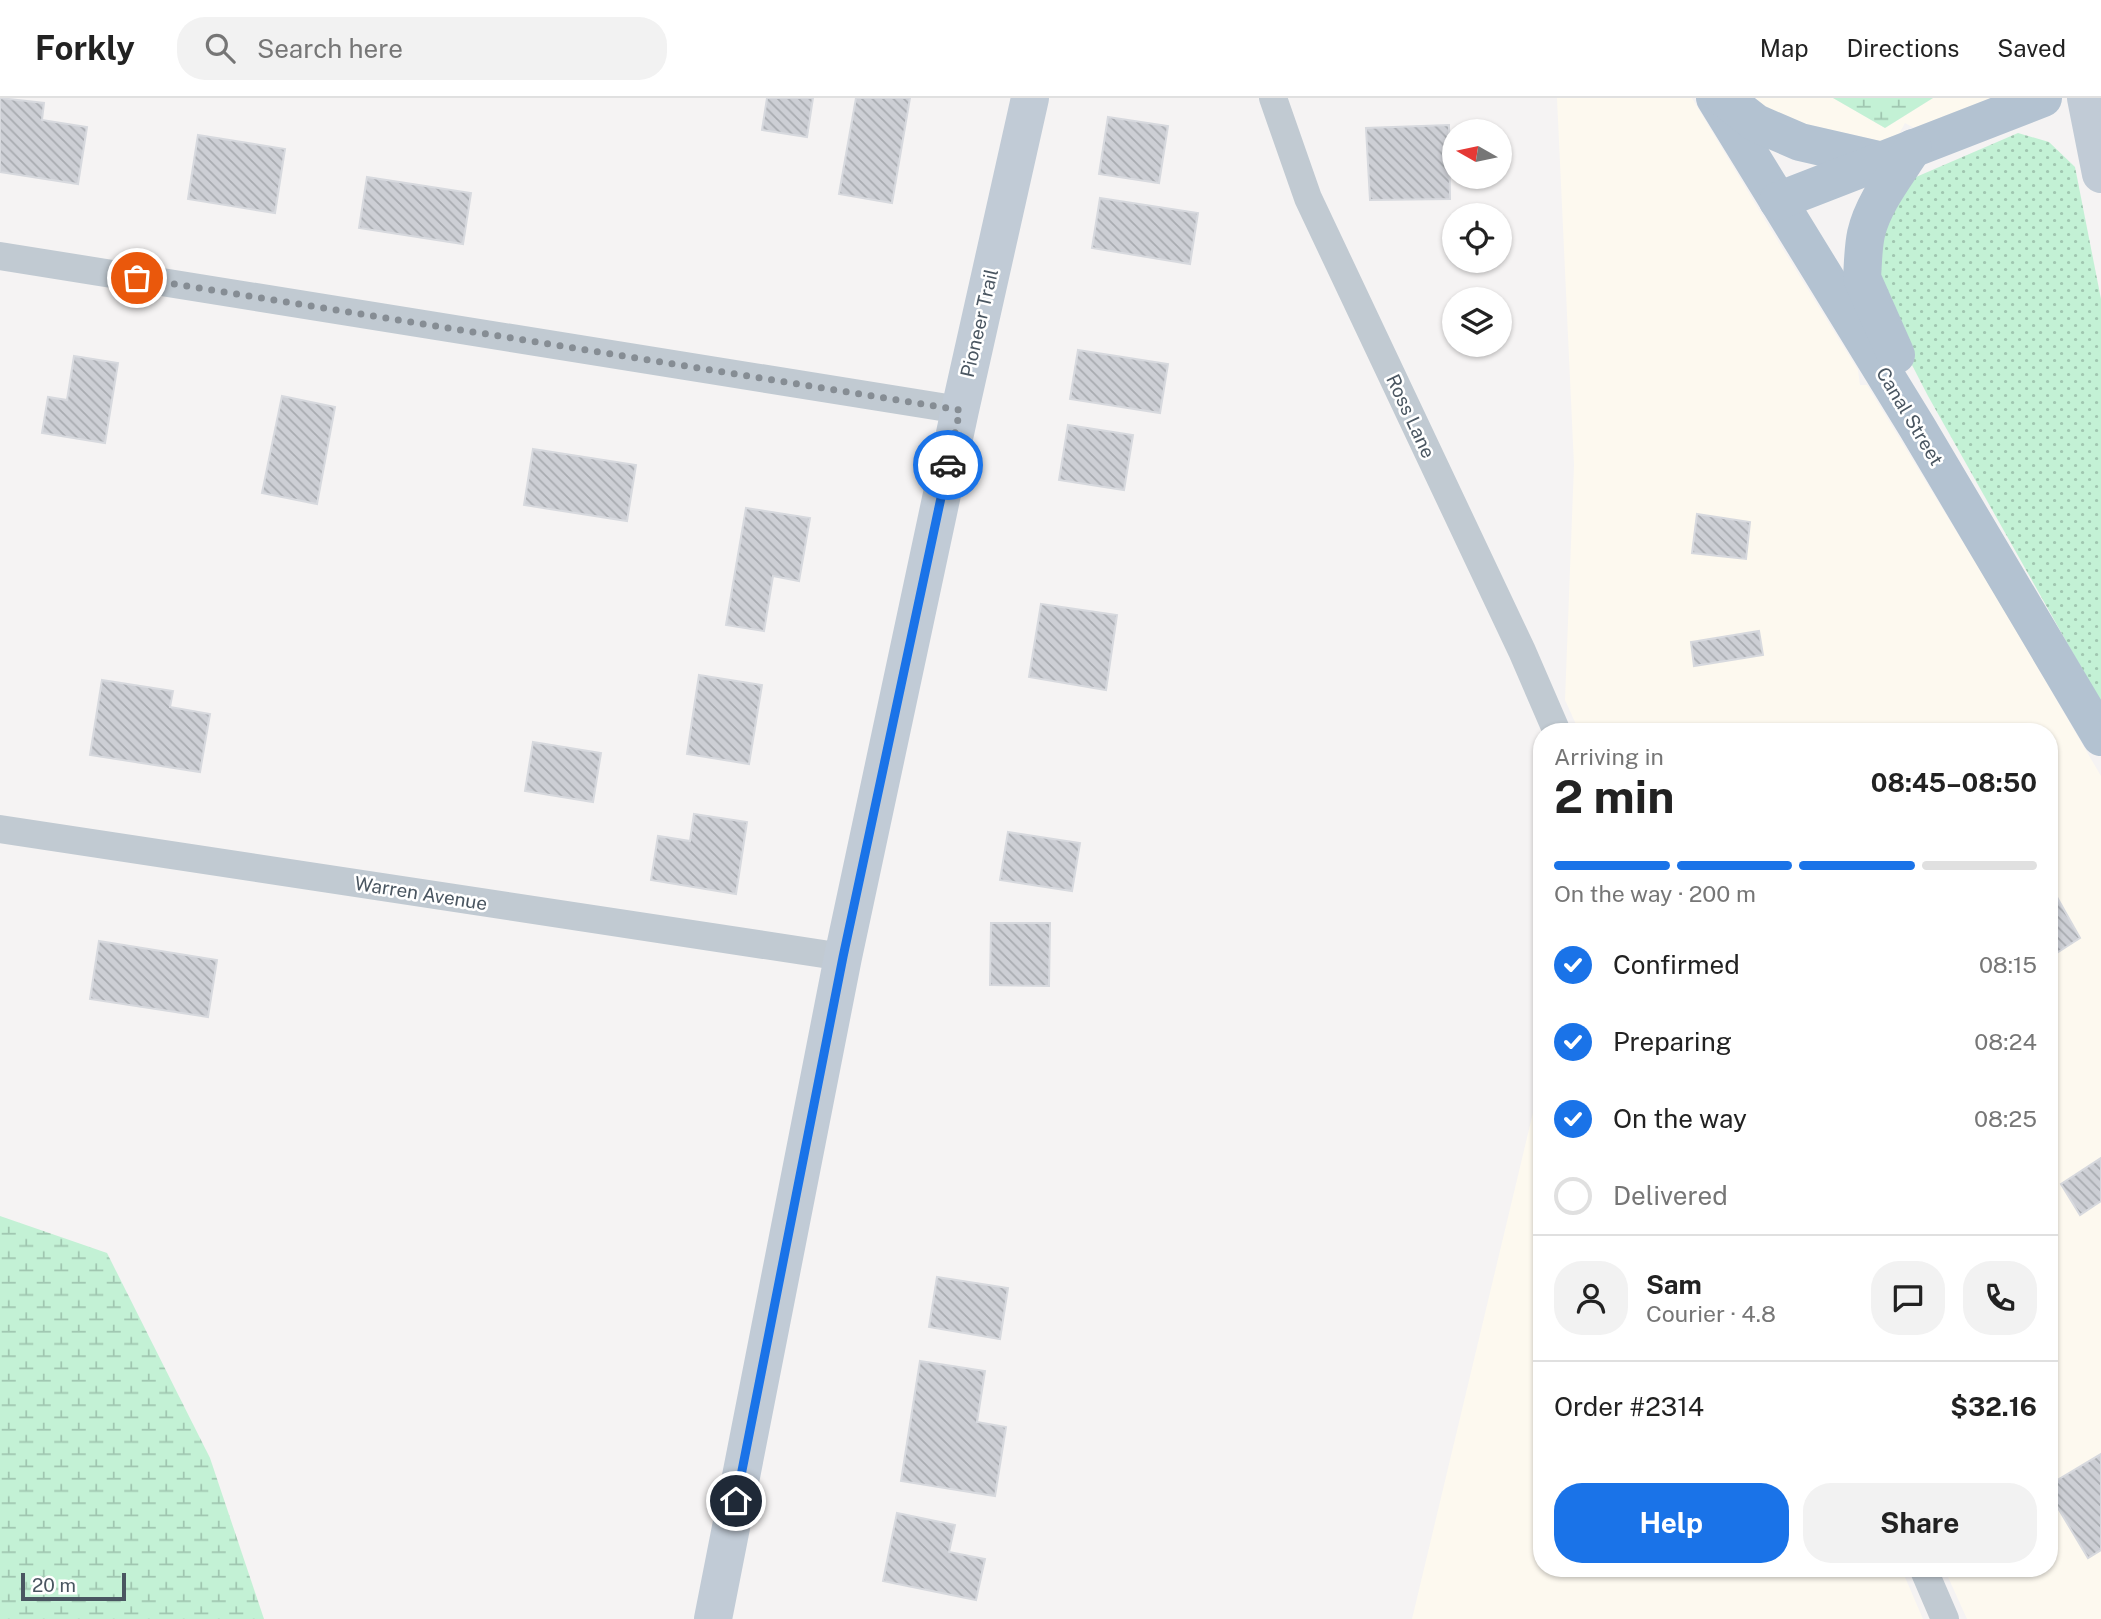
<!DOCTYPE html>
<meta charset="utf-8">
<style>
:root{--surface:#fff;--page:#f2f2f2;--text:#222;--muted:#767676;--line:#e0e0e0;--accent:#1a73e8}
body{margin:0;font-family:"Public Sans",sans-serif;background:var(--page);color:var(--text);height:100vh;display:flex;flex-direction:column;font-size:26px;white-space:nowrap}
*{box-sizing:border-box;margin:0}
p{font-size:23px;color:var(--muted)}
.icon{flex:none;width:38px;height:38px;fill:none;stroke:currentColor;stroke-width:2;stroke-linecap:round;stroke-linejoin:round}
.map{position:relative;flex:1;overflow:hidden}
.details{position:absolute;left:1533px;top:625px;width:525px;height:854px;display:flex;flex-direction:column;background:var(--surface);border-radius:28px;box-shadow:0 2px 5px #0004}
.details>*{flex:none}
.needle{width:46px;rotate:279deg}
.tools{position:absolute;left:1442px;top:21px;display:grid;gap:14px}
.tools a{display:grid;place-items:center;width:70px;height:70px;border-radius:50%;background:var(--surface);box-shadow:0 2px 5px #0004;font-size:35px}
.scale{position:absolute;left:21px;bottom:18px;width:105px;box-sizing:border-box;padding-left:7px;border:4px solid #4a5661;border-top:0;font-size:19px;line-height:24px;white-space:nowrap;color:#4a5661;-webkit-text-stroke:5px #fff;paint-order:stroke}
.pin{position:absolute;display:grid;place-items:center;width:60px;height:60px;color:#fff;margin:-30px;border:4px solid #fff;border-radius:50%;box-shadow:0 2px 7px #0007}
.courier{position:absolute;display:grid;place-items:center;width:70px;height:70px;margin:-35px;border:5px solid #1a73e8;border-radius:50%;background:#fff;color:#222;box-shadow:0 2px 9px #0007}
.head em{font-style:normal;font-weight:700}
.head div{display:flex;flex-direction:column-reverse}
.head{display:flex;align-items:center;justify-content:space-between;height:119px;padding:0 21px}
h1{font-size:46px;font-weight:700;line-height:52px}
.bar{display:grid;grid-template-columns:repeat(4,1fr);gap:10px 7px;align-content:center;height:84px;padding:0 21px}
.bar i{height:9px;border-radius:5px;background:var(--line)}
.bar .current{background:var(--accent)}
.bar p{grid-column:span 4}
.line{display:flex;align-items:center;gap:18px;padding:0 21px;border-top:2px solid var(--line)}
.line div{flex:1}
.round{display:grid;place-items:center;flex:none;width:74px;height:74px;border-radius:28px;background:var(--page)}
ol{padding:0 21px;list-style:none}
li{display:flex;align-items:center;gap:21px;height:77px}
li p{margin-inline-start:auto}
li .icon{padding:7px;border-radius:50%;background:var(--accent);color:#fff;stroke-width:4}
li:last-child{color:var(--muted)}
li i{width:38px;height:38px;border:4px solid var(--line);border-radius:50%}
.button{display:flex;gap:14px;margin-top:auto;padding:14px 21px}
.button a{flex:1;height:80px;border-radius:28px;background:var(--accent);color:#fff;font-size:28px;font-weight:700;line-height:80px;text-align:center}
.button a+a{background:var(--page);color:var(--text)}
header{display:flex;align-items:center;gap:42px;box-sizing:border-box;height:98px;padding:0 35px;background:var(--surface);border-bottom:2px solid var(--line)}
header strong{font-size:33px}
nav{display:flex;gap:38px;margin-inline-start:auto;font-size:24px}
.search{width:490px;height:63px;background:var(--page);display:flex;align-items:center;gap:18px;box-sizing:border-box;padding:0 24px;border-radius:28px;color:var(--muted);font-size:26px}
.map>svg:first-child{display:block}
.commercial{fill:#fdf9ef}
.grass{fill:url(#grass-dots)}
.wetland{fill:url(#wetland-marsh)}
.building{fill:url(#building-back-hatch);stroke:#d7d9de;stroke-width:2}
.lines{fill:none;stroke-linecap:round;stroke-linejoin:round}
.street{stroke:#c1cad2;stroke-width:28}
.secondary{stroke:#c1cbd6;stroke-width:38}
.primary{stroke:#b3c2d1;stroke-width:38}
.done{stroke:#868d94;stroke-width:7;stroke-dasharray:0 12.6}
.route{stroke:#1a73e8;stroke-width:9}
.labels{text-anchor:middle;stroke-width:5;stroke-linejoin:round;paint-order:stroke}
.street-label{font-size:19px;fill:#4a5661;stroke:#fff}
</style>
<header>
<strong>Forkly</strong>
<div class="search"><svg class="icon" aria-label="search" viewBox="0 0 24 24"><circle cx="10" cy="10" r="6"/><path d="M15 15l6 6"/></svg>Search here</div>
<nav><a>Map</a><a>Directions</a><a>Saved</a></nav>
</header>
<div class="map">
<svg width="2101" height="1521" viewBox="0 0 2101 1521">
<defs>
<pattern id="grass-dots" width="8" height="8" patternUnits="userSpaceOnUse" patternTransform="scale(1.75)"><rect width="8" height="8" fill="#c3f1d5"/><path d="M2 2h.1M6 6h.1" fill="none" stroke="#a0c6b0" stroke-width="1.8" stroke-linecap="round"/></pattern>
<pattern id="wetland-marsh" width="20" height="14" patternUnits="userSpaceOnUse" patternTransform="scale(1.75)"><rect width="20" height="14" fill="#c3f1d5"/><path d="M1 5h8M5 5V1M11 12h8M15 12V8" fill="none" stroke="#a0c6b0"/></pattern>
<pattern id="building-back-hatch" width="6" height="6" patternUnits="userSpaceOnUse" patternTransform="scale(1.75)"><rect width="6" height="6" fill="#cdcfd5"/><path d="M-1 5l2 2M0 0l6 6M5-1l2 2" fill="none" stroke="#a8abb0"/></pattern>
</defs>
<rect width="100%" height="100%" fill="#f5f3f3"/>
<g class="commercial">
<polygon points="1557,0 1692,0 1768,127 1858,272 1860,287 1867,287 1994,495 2101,678 2101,1521 1967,1521 1944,1470 2049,1470 2049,634 1579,633 1565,602 1574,367"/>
<polygon points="1755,0 1833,0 1885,30 1933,0 1991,0 1914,30 1905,25 1899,36 1880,43 1806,26 1767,10"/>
<polygon points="1542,977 1542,1470 1901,1470 1923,1521 1412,1521"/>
</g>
<polygon class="grass" points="2018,35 2049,44 2075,69 2101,201 2101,605 1928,298 1881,207 1871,137 1916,79"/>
<g class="wetland">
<polygon points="1833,0 1933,0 1885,30"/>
<polygon points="0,1118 107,1155 210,1360 264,1521 0,1521"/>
</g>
<g class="building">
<polygon points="0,0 44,5 42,22 87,29 78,86 0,74"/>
<polygon points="767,0 813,0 807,39 762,32"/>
<polygon points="856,0 910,0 892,105 839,96"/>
<polygon points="1108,19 1168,28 1159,85 1099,76"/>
<polygon points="1449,27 1450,101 1370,102 1366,30"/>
<polygon points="198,37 285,51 275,115 188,101"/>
<polygon points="367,79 471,95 463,146 359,130"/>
<polygon points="1100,100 1198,115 1190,166 1092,150"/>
<polygon points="1078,252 1168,266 1160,315 1070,301"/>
<polygon points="74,258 118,265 105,345 42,335 48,299 67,302"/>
<polygon points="282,298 335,309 317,406 262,395"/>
<polygon points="1068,327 1133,337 1124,392 1059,382"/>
<polygon points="533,351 636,367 627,423 524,407"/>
<polygon points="746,410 810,420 799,483 773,478 764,533 726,527"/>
<polygon points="1697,416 1750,424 1746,461 1692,455"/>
<polygon points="1041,506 1117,517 1106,592 1029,579"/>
<polygon points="1759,533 1763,557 1694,568 1691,544"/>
<polygon points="699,577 762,587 749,666 687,656"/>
<polygon points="102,582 173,593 170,609 210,616 200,674 90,657"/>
<polygon points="533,644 601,655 593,704 525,693"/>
<polygon points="694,716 747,724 736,796 651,782 658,738 690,743"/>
<polygon points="1008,734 1080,745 1072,793 1000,782"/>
<polygon points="2049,785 2080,840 2049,860"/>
<polygon points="991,825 1050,825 1049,888 990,887"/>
<polygon points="99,843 217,862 208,919 90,901"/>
<polygon points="2101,1060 2101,1103 2080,1117 2061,1086"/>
<polygon points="937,1179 1008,1190 1000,1241 929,1229"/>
<polygon points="920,1263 985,1273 977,1324 1006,1329 995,1398 901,1383"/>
<polygon points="2101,1356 2101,1452 2088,1460 2049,1395 2049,1387"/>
<polygon points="897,1415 955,1427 949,1454 985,1461 976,1502 883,1483"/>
</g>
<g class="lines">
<g class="street">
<polyline points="1273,0 1308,100 1522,553 1557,634"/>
<polyline points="0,158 960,312"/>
<polyline points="0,731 843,859"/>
<polyline points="1923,1470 1945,1521"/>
</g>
<g class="secondary">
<polyline points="2086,0 2101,76"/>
<polyline points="713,1521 843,859 960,312 1030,0"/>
</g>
<g class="primary">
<polyline points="1715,0 1917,329 2101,639"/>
<polyline points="1724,0 1756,25 1800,44 1883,63"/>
<polyline points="1778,103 2043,0"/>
<path d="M1896,257L1862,180C1863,166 1863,150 1866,136C1873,105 1896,77 1913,50"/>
</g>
</g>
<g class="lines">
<polyline class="done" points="137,180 960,312 948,367"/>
<polyline class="route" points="736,1403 843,859 948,367"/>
</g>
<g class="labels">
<g class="street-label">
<text transform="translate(979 225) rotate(-77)" y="7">Pioneer Trail</text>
<text transform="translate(1411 318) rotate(65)" y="7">Ross Lane</text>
<text transform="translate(1910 318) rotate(59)" y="7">Canal Street</text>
<text transform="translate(421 795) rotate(9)" y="7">Warren Avenue</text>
</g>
</g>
</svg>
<div class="tools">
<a><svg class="needle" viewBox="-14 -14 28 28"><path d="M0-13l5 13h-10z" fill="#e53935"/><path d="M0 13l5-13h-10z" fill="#767676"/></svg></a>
<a><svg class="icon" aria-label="locate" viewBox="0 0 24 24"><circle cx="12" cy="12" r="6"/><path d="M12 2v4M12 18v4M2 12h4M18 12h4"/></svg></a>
<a><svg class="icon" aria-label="layers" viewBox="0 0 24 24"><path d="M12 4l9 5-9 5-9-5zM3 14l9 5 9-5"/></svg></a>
</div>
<div class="scale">20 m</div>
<div class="pin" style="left:137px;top:180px;background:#ea580c"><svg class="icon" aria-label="bag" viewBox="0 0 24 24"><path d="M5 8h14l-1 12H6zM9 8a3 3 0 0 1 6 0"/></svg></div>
<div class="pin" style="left:736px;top:1403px;background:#1f2937"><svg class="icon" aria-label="home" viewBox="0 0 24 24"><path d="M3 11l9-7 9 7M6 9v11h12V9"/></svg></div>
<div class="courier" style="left:948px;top:367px"><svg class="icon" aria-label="car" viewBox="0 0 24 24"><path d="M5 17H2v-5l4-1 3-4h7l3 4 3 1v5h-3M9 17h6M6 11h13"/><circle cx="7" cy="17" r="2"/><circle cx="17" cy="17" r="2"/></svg></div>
<section class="details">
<div class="head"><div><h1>2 min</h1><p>Arriving in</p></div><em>08:45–08:50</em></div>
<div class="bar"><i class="current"></i><i class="current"></i><i class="current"></i><i></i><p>On the way · 200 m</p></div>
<ol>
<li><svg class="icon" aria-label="check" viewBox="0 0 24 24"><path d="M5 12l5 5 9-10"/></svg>Confirmed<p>08:15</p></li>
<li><svg class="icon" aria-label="check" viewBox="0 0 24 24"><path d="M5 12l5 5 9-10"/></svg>Preparing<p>08:24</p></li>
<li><svg class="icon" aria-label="check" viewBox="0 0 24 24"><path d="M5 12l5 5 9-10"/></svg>On the way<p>08:25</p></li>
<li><i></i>Delivered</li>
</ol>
<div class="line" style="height:126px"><a class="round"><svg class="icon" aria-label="person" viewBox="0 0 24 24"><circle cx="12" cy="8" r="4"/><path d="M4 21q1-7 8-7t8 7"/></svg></a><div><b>Sam</b><p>Courier · 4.8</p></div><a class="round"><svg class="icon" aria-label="chat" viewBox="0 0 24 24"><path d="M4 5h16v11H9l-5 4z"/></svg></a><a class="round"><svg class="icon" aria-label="phone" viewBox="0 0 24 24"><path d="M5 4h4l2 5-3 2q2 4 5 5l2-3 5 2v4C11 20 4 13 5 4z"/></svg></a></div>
<div class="line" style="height:91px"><div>Order #2314</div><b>$32.16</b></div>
<div class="button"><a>Help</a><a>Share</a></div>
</section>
</div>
